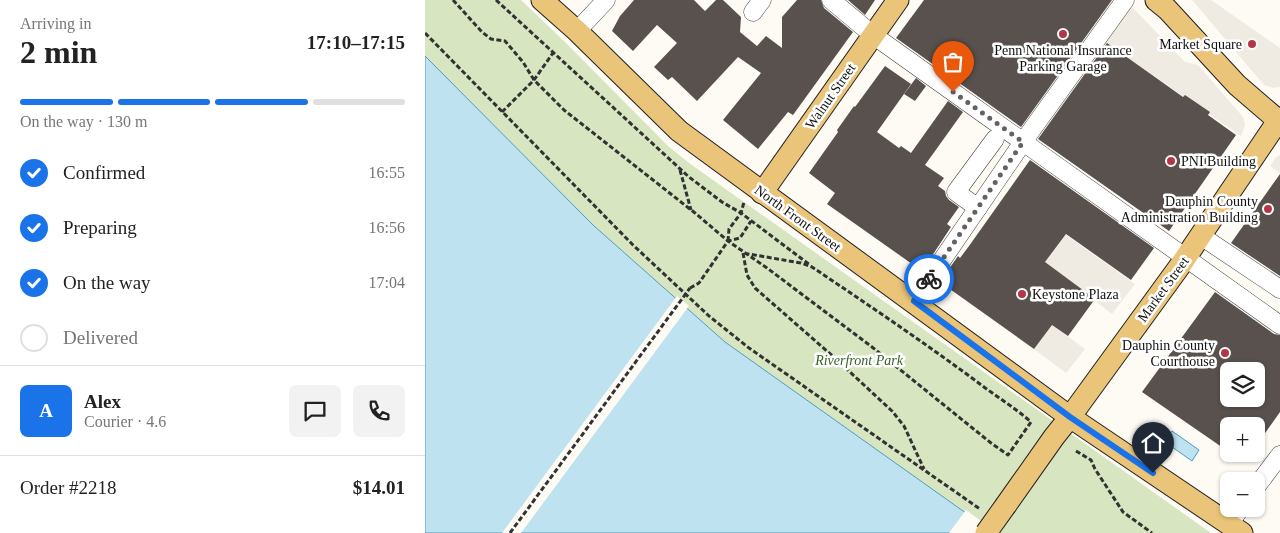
<!DOCTYPE html>
<meta charset="utf-8">
<style>
:root{--surface:#fff;--page:#f2f2f2;--text:#222;--muted:#767676;--line:#e0e0e0;--accent:#1a73e8}
body{margin:0;font-family:Georgia,serif;background:var(--page);color:var(--text);height:100vh;display:flex;flex-direction:column;font-size:19px;white-space:nowrap}
*{box-sizing:border-box;margin:0}
p{font-size:16px;color:var(--muted)}
.icon{flex:none;width:28px;height:28px;fill:none;stroke:currentColor;stroke-width:2;stroke-linecap:round;stroke-linejoin:round}
.map{position:relative;flex:1;overflow:hidden}
.drawer{display:flex;flex-direction:column;background:var(--surface);width:425px}
.drawer>*{flex:none}
.tools{position:absolute;left:795px;top:362px;display:grid;gap:10px}
.tools a{display:grid;place-items:center;width:45px;height:45px;border-radius:8px;background:var(--surface);box-shadow:0 1px 4px #0004;font-size:25px}
.pin{position:absolute;display:grid;place-items:center;width:42px;height:42px;color:#fff;margin:-51px -21px;border-radius:50% 50% 50% 0;rotate:-45deg;box-shadow:0 0 5px #0007}
.pin .icon{rotate:45deg}
.courier{position:absolute;display:grid;place-items:center;width:50px;height:50px;margin:-25px;border:4px solid #1a73e8;border-radius:50%;background:#fff;color:#222;box-shadow:0 1px 6px #0007}
.summary em{font-style:normal;font-weight:800}
.summary div{display:flex;flex-direction:column-reverse}
.summary{display:flex;align-items:center;justify-content:space-between;height:85px;padding:0 20px}
h1{font-size:32px;font-weight:800;line-height:38px}
.bar{display:grid;grid-template-columns:repeat(4,1fr);gap:8px 5px;align-content:center;height:60px;padding:0 20px}
.bar i{height:6px;border-radius:4px;background:var(--line)}
.bar .current{background:var(--accent)}
.bar p{grid-column:span 4}
.line{display:flex;align-items:center;gap:12px;padding:0 20px;border-top:1px solid var(--line)}
.line div{flex:1}
.round{display:grid;place-items:center;flex:none;width:52px;height:52px;border-radius:8px;background:var(--page)}
ol{padding:0 20px;list-style:none}
li{display:flex;align-items:center;gap:15px;height:55px}
li p{margin-inline-start:auto}
li .icon{padding:5px;border-radius:50%;background:var(--accent);color:#fff;stroke-width:4}
li:last-child{color:var(--muted)}
li i{width:28px;height:28px;border:2px solid var(--line);border-radius:50%}
main{display:flex;flex:1;min-height:0}
.map>svg:first-child{display:block}
.green{fill:#d7e6c1}
.plaza{fill:#efebe3}
.water{fill:#bee2f0;stroke:#4d9cc0}
.pier{fill:#fefbf5}
.building{fill:#58514e;fill-rule:evenodd}
.lines{fill:none;stroke-linecap:round;stroke-linejoin:round}
.minor-casing{stroke:#434343;stroke-width:19}
.major-casing{stroke:#212121;stroke-width:23}
.path{stroke:#323232;stroke-width:3;stroke-dasharray:5 2.5;stroke-linecap:butt}
.minor{stroke:#fff;stroke-width:18}
.major{stroke:#eac479;stroke-width:21}
.major-bridge-casing{stroke:#212121;stroke-width:23;stroke-linecap:butt}
.path-bridge{stroke:#323232;stroke-width:3;stroke-dasharray:5 2.5;stroke-linecap:butt}
.major-bridge{stroke:#eac479;stroke-width:21}
.done{stroke:#636260;stroke-width:5;stroke-dasharray:0 9}
.route{stroke:#1a73e8;stroke-width:6}
.poi-dot{fill:#b33647;stroke:#fff;stroke-width:2}
.labels{text-anchor:middle;stroke-width:5;stroke-linejoin:round;paint-order:stroke}
.poi-label{font-size:14px;fill:#101010;stroke:#fff;text-anchor:end}
.street-label{font-size:14px;fill:#101010;stroke:#fff}
.park-label{font-size:14px;font-style:italic;fill:#386227;stroke:#fff}
</style>
<main>
<section class="drawer">
<div class="summary"><div><h1>2 min</h1><p>Arriving in</p></div><em>17:10–17:15</em></div>
<div class="bar"><i class="current"></i><i class="current"></i><i class="current"></i><i></i><p>On the way · 130 m</p></div>
<ol>
<li><svg class="icon" aria-label="check" viewBox="0 0 24 24"><path d="M5 12l5 5 9-10"/></svg>Confirmed<p>16:55</p></li>
<li><svg class="icon" aria-label="check" viewBox="0 0 24 24"><path d="M5 12l5 5 9-10"/></svg>Preparing<p>16:56</p></li>
<li><svg class="icon" aria-label="check" viewBox="0 0 24 24"><path d="M5 12l5 5 9-10"/></svg>On the way<p>17:04</p></li>
<li><i></i>Delivered</li>
</ol>
<div class="line" style="height:90px"><b class="round" style="background:var(--accent);color:#fff">A</b><div><b>Alex</b><p>Courier · 4.6</p></div><a class="round"><svg class="icon" aria-label="chat" viewBox="0 0 24 24"><path d="M4 5h16v11H9l-5 4z"/></svg></a><a class="round"><svg class="icon" aria-label="phone" viewBox="0 0 24 24"><path d="M5 4h4l2 5-3 2q2 4 5 5l2-3 5 2v4C11 20 4 13 5 4z"/></svg></a></div>
<div class="line" style="height:65px"><div>Order #2218</div><b>$14.01</b></div>
</section>
<div class="map">
<svg width="855" height="533" viewBox="0 0 855 533">
<rect width="100%" height="100%" fill="#fefbf5"/>
<polygon class="green" points="0,0 96,0 142,44 243,146 264,163 786,533 569,533 300,342 168,225 0,56"/>
<g class="plaza">
<polygon points="767,0 786,0 855,48 855,87 848,88 839,85"/>
<polygon points="705,5 760,62 773,65 818,117 820,125 816,136 681,43"/>
<polygon points="855,155 855,173 845,166 851,157"/>
<polygon points="641,235 710,284 687,314 620,262"/>
<polygon points="627,325 660,349 641,373 609,349"/>
</g>
<g class="water">
<polygon points="0,56 168,225 300,342 569,533 0,533"/>
<polygon points="747,431 774,450 767,461 740,442"/>
</g>
<g class="pier">
<polygon points="252,296 264,306 96,533 77,533"/>
<polygon points="541,510 570,531 571,533 524,533"/>
</g>
<g class="building">
<polygon points="209,0 269,0 280,11 291,0 298,0 316,17 315,32 332,46 341,36 357,48 357,17 372,0 396,0 399,8 428,32 368,115 363,112 333,149 298,120 336,73 313,57 272,101 247,77 243,80 229,67 252,43 232,25 208,51 187,31 195,16"/>
<polygon points="423,0 450,0 440,15"/>
<polygon points="499,0 687,0 596,127 471,38"/>
<polygon points="682,43 758,97 760,95 785,112 783,115 811,135 744,231 613,139"/>
<polygon points="460,66 486,84 452,132 474,148 476,146 486,153 523,101 538,112 500,165 519,178 513,186 520,191 521,196 524,200 534,207 522,224 526,227 497,271 402,204 410,193 384,173 413,132 412,130 429,106 430,107"/>
<polygon points="491,78 501,86 490,101 479,94"/>
<polygon points="605,160 729,248 706,280 641,234 620,262 670,299 643,336 627,325 609,349 515,282 533,256 535,258 544,246"/>
<polygon points="855,174 855,276 806,243"/>
<path d="M790,292L849,334L855,335V412L831,446V426H804V452L717,392ZM804,371H831V399H804Z"/>
</g>
<g class="lines">
<g class="minor-casing">
<g id="minor">
<polyline points="406,0 448,35 855,325"/>
<polyline points="328,12 337,0"/>
<polyline points="152,31 181,0"/>
<polyline points="553,208 531,192 570,139"/>
<polyline points="776,236 855,289"/>
<polyline points="489,301 598,142 700,0"/>
<polyline points="831,487 855,455"/>
<polyline points="804,524 815,509"/>
</g>
</g>
<g class="major-casing">
<g id="major">
<polyline points="117,0 152,31 254,131 645,417 817,533"/>
<polyline points="731,0 742,9 812,85 855,122"/>
<polyline points="337,193 473,0"/>
<polyline points="581,505 629,437 645,417 757,263 855,118"/>
</g>
</g>
<g class="path">
<path d="M28,0L57,32L66,39L80,41L98,62L109,80L139,110L270,213L303,241L342,268L447,347L566,443L583,455L606,422C589,407 569,395 551,381C497,341 442,304 387,267L376,263L318,253"/>
<polyline points="71,0 264,177 297,202 316,213 385,265"/>
<polyline points="0,33 208,245 284,316 324,348 555,509"/>
<polyline points="77,112 109,80 128,53"/>
<polyline points="255,170 266,210"/>
<polyline points="303,241 304,229 316,213 319,202"/>
<polyline points="318,253 322,275 330,288 411,359 467,411 479,426 499,469"/>
<polyline points="265,288 274,283 303,241 315,238 326,221"/>
<polyline points="651,451 666,460 670,469 698,512 727,533"/>
</g>
<use href="#minor" class="minor"/>
<use href="#major" class="major"/>
<g class="major-bridge-casing">
<polyline id="major-bridge" points="561,533 581,505"/>
</g>
<polyline class="path-bridge" points="85,533 265,288"/>
<use href="#major-bridge" class="major-bridge"/>
</g>
<g class="lines">
<polyline class="done" points="504,279 598,142 528,92"/>
<polyline class="route" points="504,279 489,301 645,417 728,473"/>
</g>
<g class="poi-dot">
<circle cx="638" cy="34" r="5"/>
<circle cx="827" cy="44" r="5"/>
<circle cx="746" cy="161" r="5"/>
<circle cx="843" cy="209" r="5"/>
<circle cx="597" cy="294" r="5"/>
<circle cx="800" cy="353" r="5"/>
</g>
<g class="labels">
<g class="poi-label">
<text x="817" y="49">Market Square</text>
<text x="638" y="55" text-anchor="middle">Penn National Insurance<tspan x="638" dy="16">Parking Garage</tspan></text>
<text x="756" y="166" text-anchor="start">PNI Building</text>
<text x="833" y="206">Dauphin County<tspan x="833" dy="16">Administration Building</tspan></text>
<text x="607" y="299" text-anchor="start">Keystone Plaza</text>
<text x="790" y="350">Dauphin County<tspan x="790" dy="16">Courthouse</tspan></text>
</g>
<g class="street-label">
<text transform="translate(405 96) rotate(-55)" y="5">Walnut Street</text>
<text transform="translate(373 218) rotate(36)" y="5">North Front Street</text>
<text transform="translate(738 289) rotate(-54)" y="5">Market Street</text>
</g>
<g class="park-label">
<text x="434" y="365">Riverfront Park</text>
</g>
</g>
</svg>
<div class="tools">
<a><svg class="icon" aria-label="layers" viewBox="0 0 24 24"><path d="M12 4l9 5-9 5-9-5zM3 14l9 5 9-5"/></svg></a>
<a>+</a>
<a>−</a>
</div>
<div class="pin" style="left:528px;top:92px;background:#ea580c"><svg class="icon" aria-label="bag" viewBox="0 0 24 24"><path d="M5 8h14l-1 12H6zM9 8a3 3 0 0 1 6 0"/></svg></div>
<div class="pin" style="left:728px;top:473px;background:#1f2937"><svg class="icon" aria-label="home" viewBox="0 0 24 24"><path d="M3 11l9-7 9 7M6 9v11h12V9"/></svg></div>
<div class="courier" style="left:504px;top:279px"><svg class="icon" aria-label="bike" viewBox="0 0 24 24"><circle cx="6" cy="16" r="4"/><circle cx="18" cy="16" r="4"/><path d="M6 16l4-8h5l3 8M10 8l3 8H6M13 5h3"/></svg></div>
</div>
</main>
